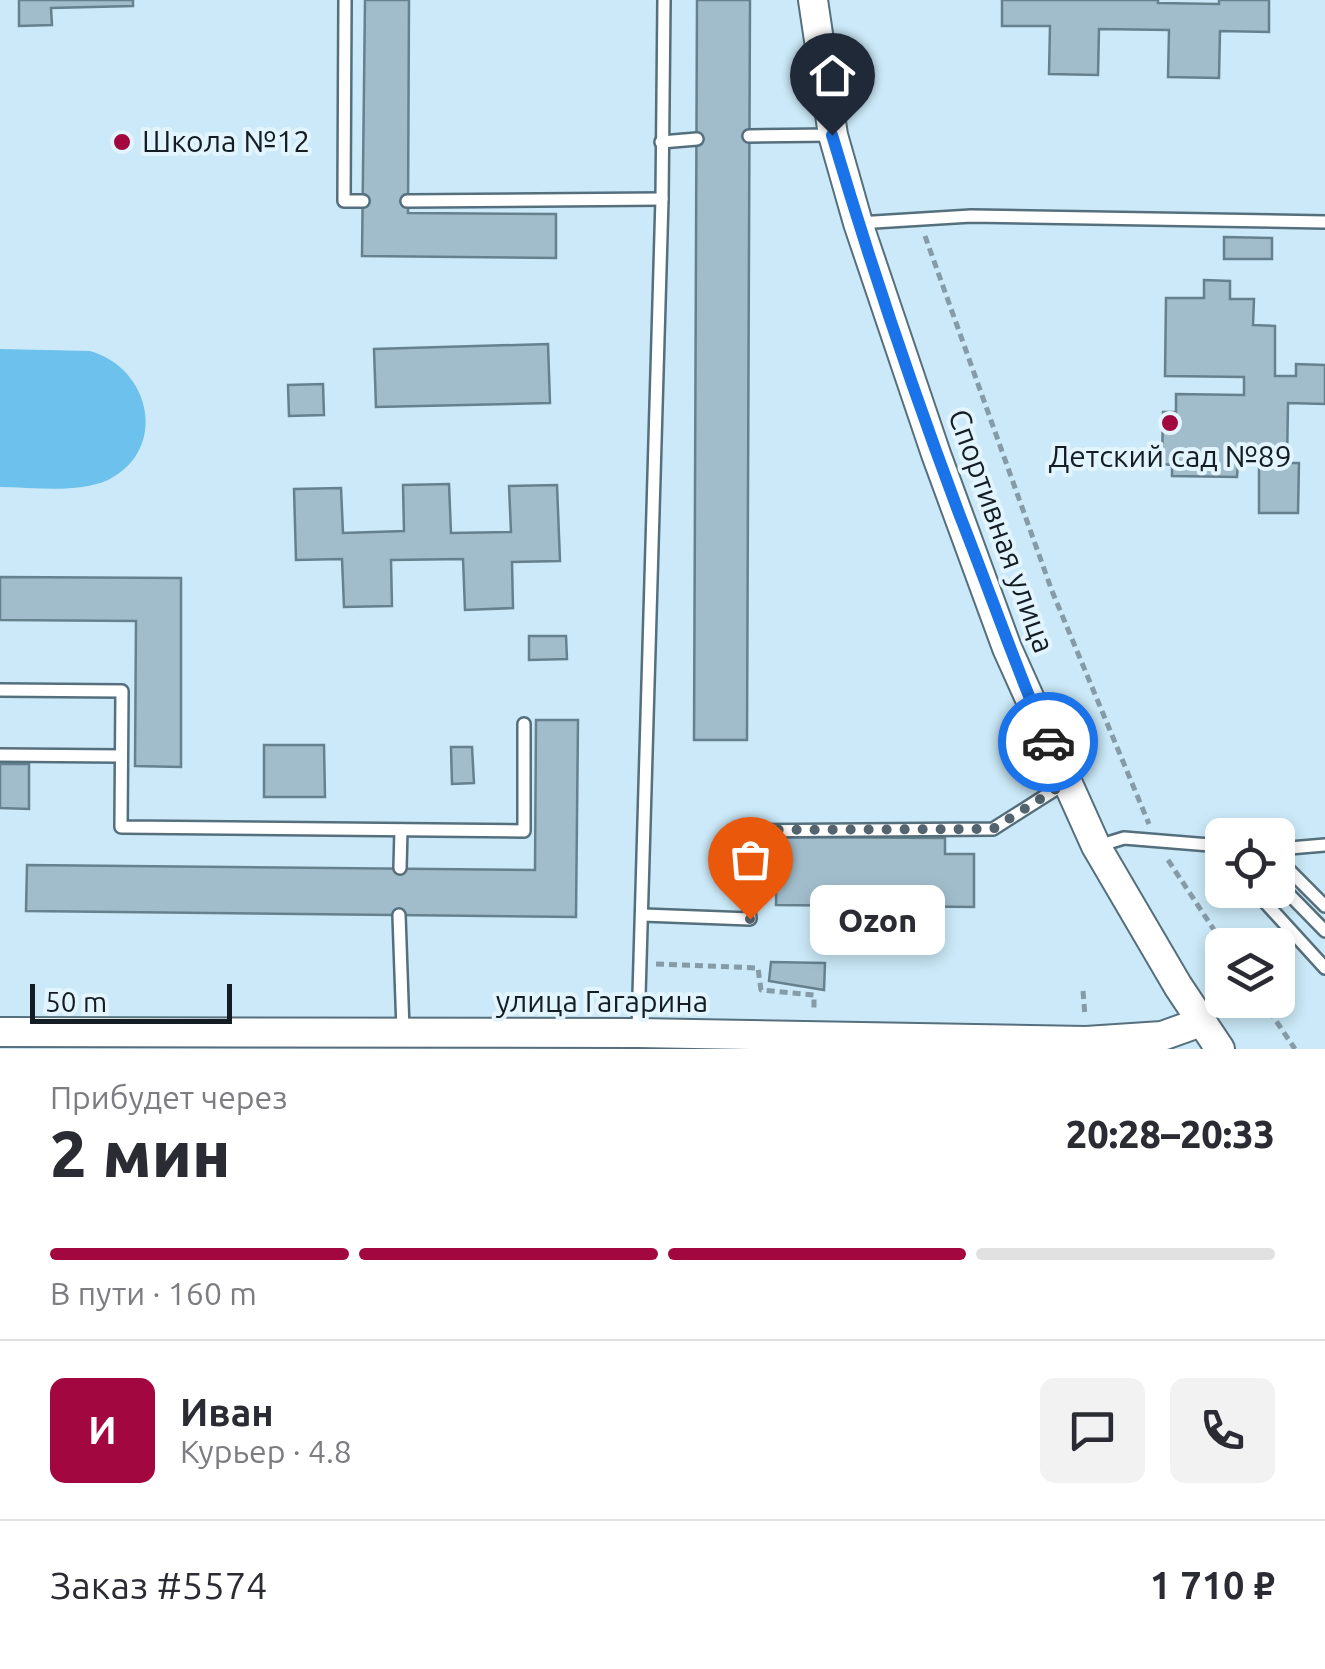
<!DOCTYPE html>
<html lang="ru">
<meta charset="utf-8">
<style>
:root{--surface:#fff;--page:#f2f2f3;--text:#2b2b33;--muted:#7c7c81;--line:#e1e1e2;--accent:#a3073f}
body{margin:0;font-family:Ubuntu,sans-serif;background:var(--page);color:var(--text);height:100vh;display:flex;flex-direction:column;font-size:38px;white-space:nowrap}
*{box-sizing:border-box;margin:0}
p{font-size:32px;color:var(--muted)}
.icon{flex:none;width:55px;height:55px;fill:none;stroke:currentColor;stroke-width:2;stroke-linecap:round;stroke-linejoin:round}
.map{position:relative;height:1049px;overflow:hidden}
.drawer{display:flex;flex-direction:column;background:var(--surface);flex:1}
.drawer>*{flex:none}
.buttons{position:absolute;left:1205px;top:818px;display:grid;gap:20px}
.buttons a{display:grid;place-items:center;width:90px;height:90px;border-radius:15px;background:var(--surface);box-shadow:0 5px 15px #0003;font-size:50px}
.scale{position:absolute;left:30px;bottom:25px;width:202px;box-sizing:border-box;padding-left:10px;border:5px solid #131d23;border-top:0;font-size:28px;line-height:35px;white-space:nowrap;color:#131d23;-webkit-text-stroke:8px #e2f4fd;paint-order:stroke}
.pin{position:absolute;display:grid;place-items:center;width:85px;height:85px;color:#fff;margin:-102px -42px;border-radius:50% 50% 50% 0;rotate:-45deg;box-shadow:0 0 10px #0007}
.pin .icon{rotate:45deg}
.courier{position:absolute;display:grid;place-items:center;width:100px;height:100px;margin:-50px;border:8px solid #1a73e8;border-radius:50%;background:#fff;color:#222;box-shadow:0 2px 12px #0007}
.bubble{position:absolute;height:70px;border-radius:15px;background:var(--surface);box-shadow:0 5px 15px #0003;font-size:32px;font-weight:800;line-height:70px;text-align:center}
.overview em{font-style:normal;font-weight:800}
.overview div{display:flex;flex-direction:column-reverse}
.overview{display:flex;align-items:center;justify-content:space-between;height:170px;padding:0 50px}
h1{font-size:65px;font-weight:800;line-height:75px}
.bar{display:grid;grid-template-columns:repeat(4,1fr);gap:15px 10px;align-content:center;height:120px;padding:0 50px}
.bar i{height:12px;border-radius:8px;background:var(--line)}
.bar .active{background:var(--accent)}
.bar p{grid-column:span 4}
.line{display:flex;align-items:center;gap:25px;padding:0 50px;border-top:2px solid var(--line)}
.line div{flex:1}
.round{display:grid;place-items:center;flex:none;width:105px;height:105px;border-radius:15px;background:var(--page)}
.map>svg:first-child{display:block}
.green{fill:#6cc2ec}
.building{fill:#a1bdcc;stroke:#66808e;stroke-width:2.5}
.lines{fill:none;stroke-linecap:round;stroke-linejoin:round}
.service-casing{stroke:#556f7c;stroke-width:16}
.tertiary-casing{stroke:#556f7c;stroke-width:32}
.path{stroke:#859ba7;stroke-width:5;stroke-dasharray:8 5;stroke-linecap:butt}
.service{stroke:#fff;stroke-width:11}
.tertiary{stroke:#fff;stroke-width:28}
.done{stroke:#53646e;stroke-width:10;stroke-dasharray:0 18}
.route{stroke:#1a73e8;stroke-width:12}
.poi-dot{fill:#a3073f;stroke:#e2f4fd;stroke-width:4}
.labels{text-anchor:middle;stroke-width:8;stroke-linejoin:round;paint-order:stroke}
.poi-label{font-size:30px;fill:#131d23;stroke:#e2f4fd;text-anchor:start}
.street-label{font-size:30px;fill:#131d23;stroke:#e2f4fd}
</style>
<div class="map">
<svg width="1325" height="1049" viewBox="0 0 1325 1049">
<rect width="100%" height="100%" fill="#cbe9f8"/>
<path class="green" d="M0,349L90,351C151,368 169,450 108,480C76,494 34,487 0,487Z"/>
<g class="building">
<polygon points="19,0 133,0 133,6 51,8 52,25 19,26"/>
<polygon points="365,0 409,0 408,213 556,214 556,258 362,256"/>
<polygon points="697,0 750,0 747,740 694,740"/>
<polygon points="1002,0 1158,0 1158,3 1219,4 1219,0 1269,0 1269,32 1220,31 1219,78 1168,77 1169,30 1099,29 1098,75 1049,74 1050,26 1002,26"/>
<polygon points="1224,237 1272,238 1272,259 1224,259"/>
<polygon points="1204,280 1230,281 1230,299 1254,299 1253,325 1275,326 1275,376 1296,376 1296,364 1325,365 1325,404 1288,403 1287,463 1299,463 1298,513 1259,513 1259,464 1238,463 1237,477 1172,476 1172,465 1162,464 1163,412 1176,412 1176,394 1244,395 1244,377 1165,376 1166,298 1204,298"/>
<polygon points="548,344 550,403 376,407 374,349"/>
<polygon points="323,384 324,415 289,416 288,385"/>
<polygon points="449,484 451,533 511,532 509,486 557,485 560,561 512,562 513,608 465,610 463,559 391,560 392,606 344,607 342,559 296,560 294,489 341,488 343,533 404,531 403,485"/>
<polygon points="0,577 181,578 181,767 135,766 136,621 0,620"/>
<polygon points="529,636 566,636 567,659 529,660"/>
<polygon points="536,720 578,720 576,917 26,911 27,865 535,870"/>
<polygon points="264,745 324,745 325,797 264,797"/>
<polygon points="451,747 472,747 474,783 452,784"/>
<polygon points="0,764 29,764 29,809 0,808"/>
<polygon points="777,837 945,838 945,854 974,854 974,907 776,905"/>
<polygon points="771,962 825,963 824,990 769,981"/>
</g>
<g class="lines">
<g class="service-casing">
<g id="service">
<polyline points="345,0 344,201 363,201"/>
<polyline points="749,136 833,135"/>
<polyline points="661,142 697,139"/>
<polyline points="407,201 662,199"/>
<polyline points="858,223 971,216 1325,222"/>
<polyline points="0,690 122,691 121,827 524,831 524,724"/>
<polyline points="0,755 121,756"/>
<polyline points="1098,846 1124,838 1222,846"/>
<polyline points="1278,849 1325,845"/>
<polyline points="1278,859 1325,906"/>
<polyline points="400,868 401,830"/>
<polyline points="1278,883 1325,931"/>
<polyline points="1254,890 1325,968"/>
<polyline points="399,915 403,1030"/>
<polyline points="643,915 750,919 742,831 993,829 1067,782"/>
<polyline points="638,1030 662,199 664,0"/>
</g>
</g>
<g class="tertiary-casing">
<g id="tertiary">
<polyline points="813,0 833,135 858,223 936,454 1007,648 1096,846 1178,986 1220,1049"/>
<polyline points="0,1032 638,1033 1086,1041 1162,1036 1201,1022"/>
</g>
</g>
<g class="path">
<polyline points="925,236 1052,591 1149,824"/>
<polyline points="1168,860 1224,945"/>
<polyline points="656,964 758,968 761,990 814,995 814,1011"/>
<polyline points="1083,991 1085,1016"/>
<polyline points="1262,1000 1295,1049"/>
</g>
<use href="#service" class="service"/>
<use href="#tertiary" class="tertiary"/>
</g>
<g class="lines">
<polyline class="done" points="750,919 742,830 993,829 1067,782 1048,742"/>
<path class="route" d="M832,135C870,263 913,391 960,516C990,592 1016,668 1048,742"/>
</g>
<g class="poi-dot">
<circle cx="122" cy="142" r="10"/>
<circle cx="1170" cy="423" r="10"/>
</g>
<g class="labels">
<g class="poi-label">
<text x="142" y="152">Школа №12</text>
<text x="1170" y="467" text-anchor="middle">Детский сад №89</text>
</g>
<g class="street-label">
<text transform="translate(1001 531) rotate(70)" y="10">Спортивная улица</text>
<text x="602" y="1012">улица Гагарина</text>
</g>
</g>
</svg>
<div class="buttons">
<a><svg class="icon" aria-label="locate" viewBox="0 0 24 24"><circle cx="12" cy="12" r="6"/><path d="M12 2v4M12 18v4M2 12h4M18 12h4"/></svg></a>
<a><svg class="icon" aria-label="layers" viewBox="0 0 24 24"><path d="M12 4l9 5-9 5-9-5zM3 14l9 5 9-5"/></svg></a>
</div>
<div class="scale">50 m</div>
<div class="pin" style="left:750px;top:919px;background:#ea580c"><svg class="icon" aria-label="bag" viewBox="0 0 24 24"><path d="M5 8h14l-1 12H6zM9 8a3 3 0 0 1 6 0"/></svg></div>
<div class="pin" style="left:832px;top:135px;background:#1f2937"><svg class="icon" aria-label="home" viewBox="0 0 24 24"><path d="M3 11l9-7 9 7M6 9v11h12V9"/></svg></div>
<div class="courier" style="left:1048px;top:742px"><svg class="icon" aria-label="car" viewBox="0 0 24 24"><path d="M5 17H2v-5l4-1 3-4h7l3 4 3 1v5h-3M9 17h6M6 11h13"/><circle cx="7" cy="17" r="2"/><circle cx="17" cy="17" r="2"/></svg></div>
<div class="bubble" style="left:810px;top:885px;width:135px">Ozon</div>
</div>
<section class="drawer">
<div class="overview"><div><h1>2 мин</h1><p>Прибудет через</p></div><em>20:28–20:33</em></div>
<div class="bar"><i class="active"></i><i class="active"></i><i class="active"></i><i></i><p>В пути · 160 m</p></div>
<div class="line" style="height:180px"><b class="round" style="background:var(--accent);color:#fff">И</b><div><b>Иван</b><p>Курьер · 4.8</p></div><a class="round"><svg class="icon" aria-label="chat" viewBox="0 0 24 24"><path d="M4 5h16v11H9l-5 4z"/></svg></a><a class="round"><svg class="icon" aria-label="phone" viewBox="0 0 24 24"><path d="M5 4h4l2 5-3 2q2 4 5 5l2-3 5 2v4C11 20 4 13 5 4z"/></svg></a></div>
<div class="line" style="height:130px"><div>Заказ #5574</div><b>1 710 ₽</b></div>
</section>
